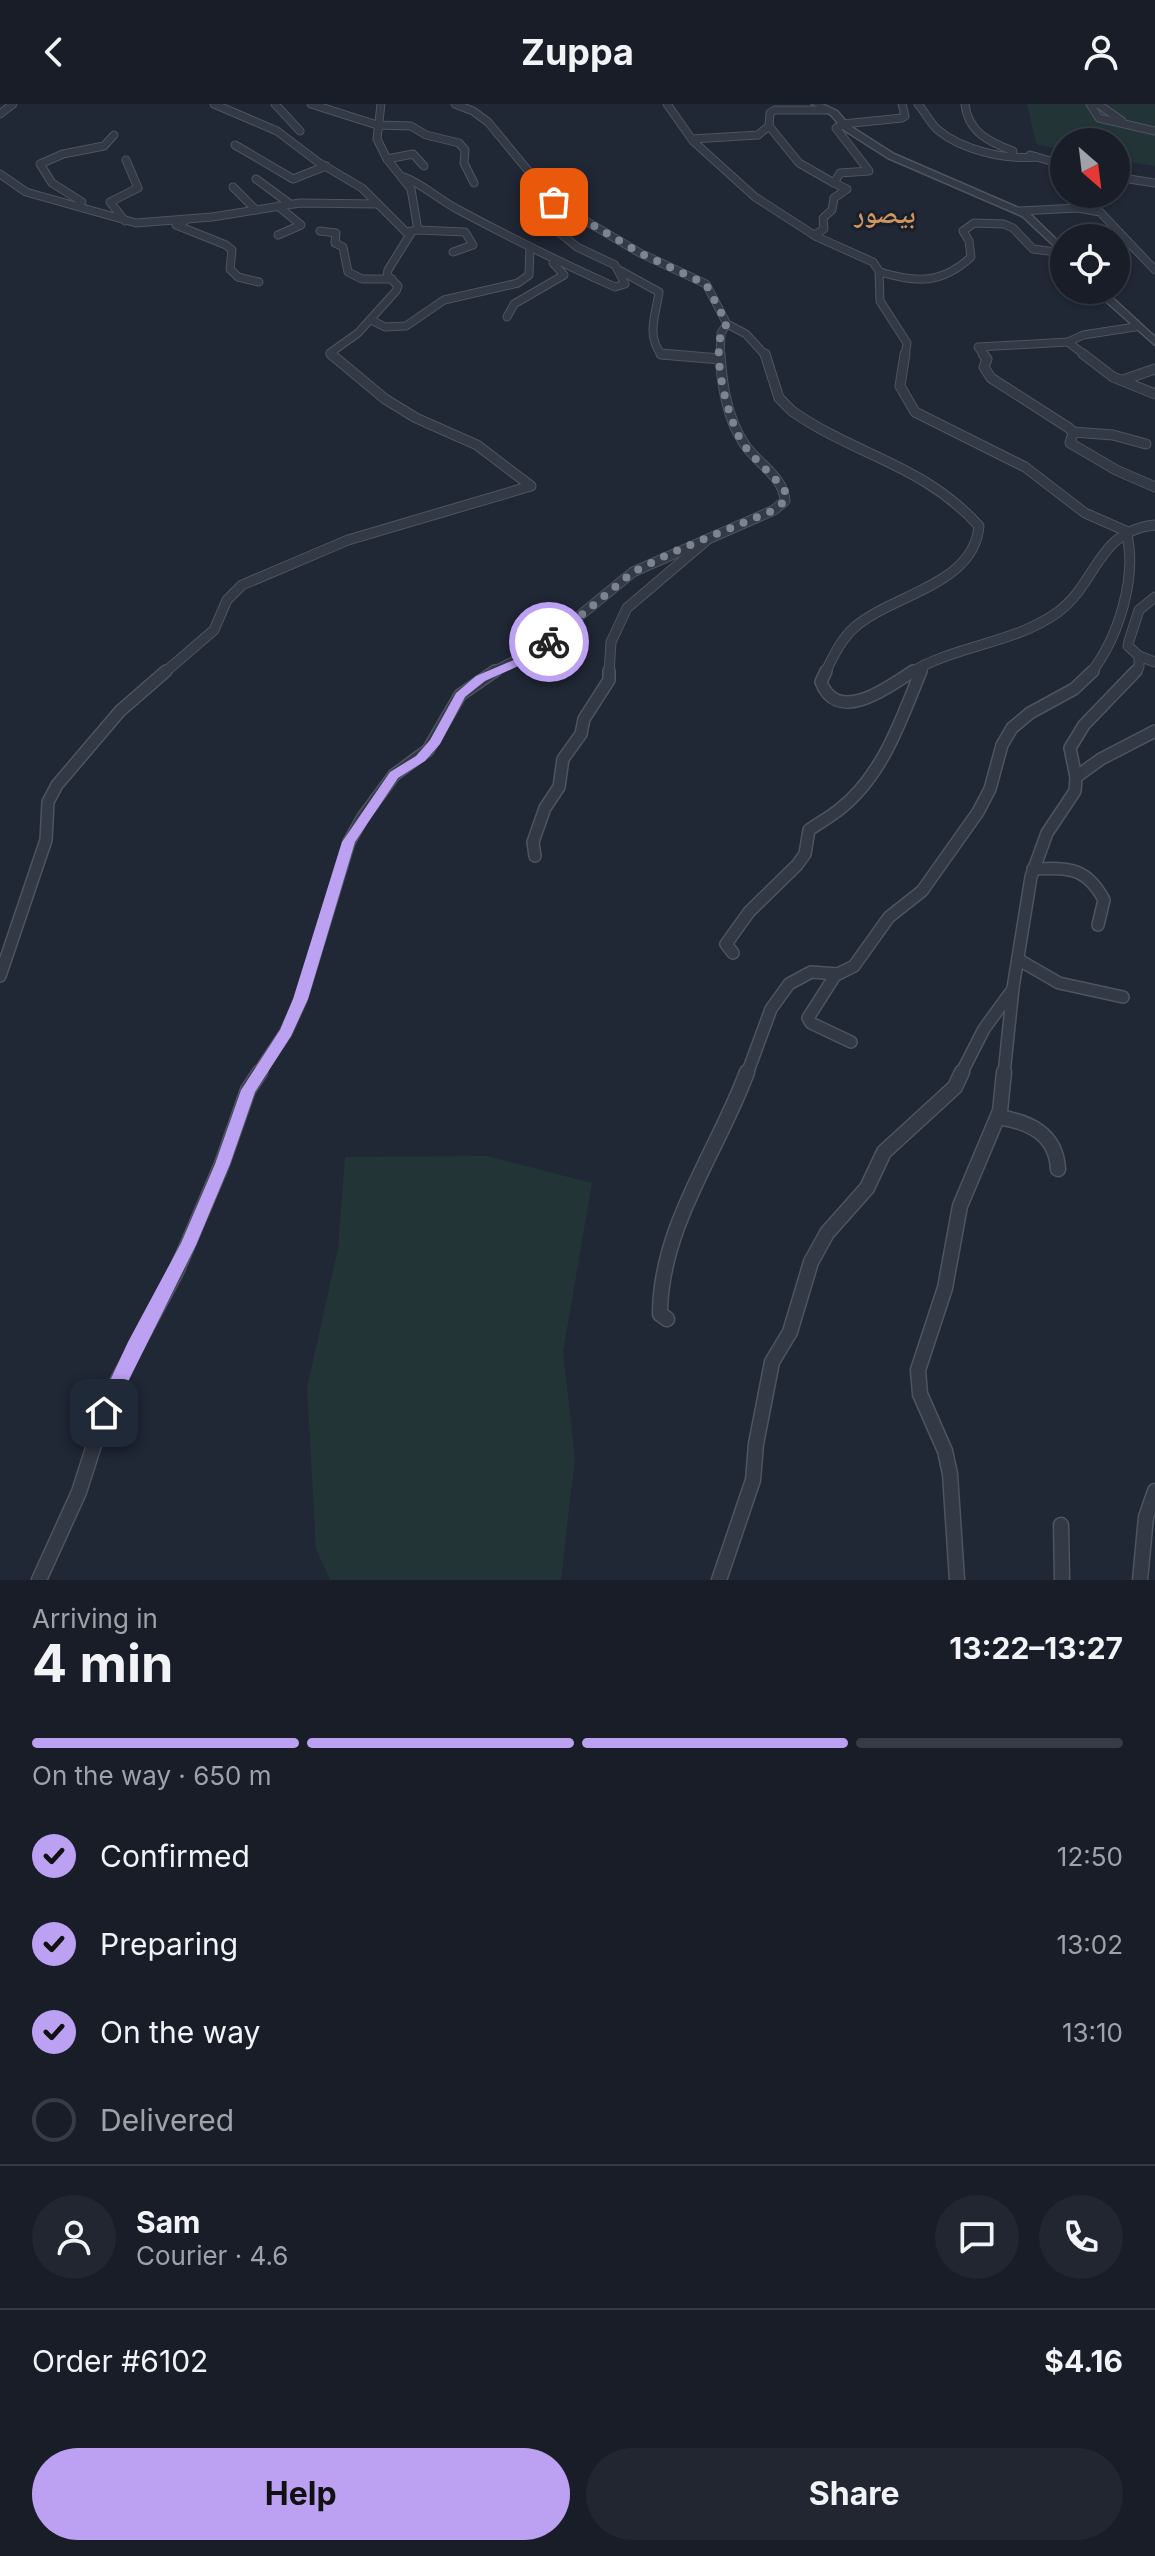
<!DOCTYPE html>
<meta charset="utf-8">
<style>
:root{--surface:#181d28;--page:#212630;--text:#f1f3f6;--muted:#9fa2a8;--line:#363b45;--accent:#bca0f2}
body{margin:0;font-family:Inter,"Noto Naskh Arabic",sans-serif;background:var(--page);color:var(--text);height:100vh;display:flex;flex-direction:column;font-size:30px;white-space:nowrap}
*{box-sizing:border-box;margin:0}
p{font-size:26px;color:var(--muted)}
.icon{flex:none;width:44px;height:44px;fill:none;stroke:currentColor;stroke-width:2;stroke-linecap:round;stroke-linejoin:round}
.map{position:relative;height:1476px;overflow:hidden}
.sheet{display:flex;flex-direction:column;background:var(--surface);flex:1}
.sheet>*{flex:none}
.needle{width:52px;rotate:152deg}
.tools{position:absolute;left:1050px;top:24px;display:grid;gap:16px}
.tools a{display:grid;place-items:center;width:80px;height:80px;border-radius:50%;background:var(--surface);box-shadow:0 2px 6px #0004,0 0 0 2px var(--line);font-size:40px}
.pin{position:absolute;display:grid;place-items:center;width:68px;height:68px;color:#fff;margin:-34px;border-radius:16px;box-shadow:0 4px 12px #0006}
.courier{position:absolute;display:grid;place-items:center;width:80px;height:80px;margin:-40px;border:6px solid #bca0f2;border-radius:50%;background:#fff;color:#222;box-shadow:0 2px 10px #0007}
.headline em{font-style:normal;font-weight:700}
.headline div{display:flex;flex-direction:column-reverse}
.headline{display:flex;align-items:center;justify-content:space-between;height:136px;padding:0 32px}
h1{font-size:52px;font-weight:700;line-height:60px}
.bar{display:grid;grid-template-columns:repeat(4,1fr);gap:12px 8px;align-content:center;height:96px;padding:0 32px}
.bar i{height:10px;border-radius:6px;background:var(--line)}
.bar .current{background:var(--accent)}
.bar p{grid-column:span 4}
.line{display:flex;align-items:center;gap:20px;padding:0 32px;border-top:2px solid var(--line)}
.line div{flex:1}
.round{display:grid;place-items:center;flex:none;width:84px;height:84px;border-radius:42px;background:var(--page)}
ol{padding:0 32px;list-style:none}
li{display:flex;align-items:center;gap:24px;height:88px}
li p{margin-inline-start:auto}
li .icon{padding:8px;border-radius:50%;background:var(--accent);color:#111;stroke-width:4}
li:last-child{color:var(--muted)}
li i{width:44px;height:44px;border:4px solid var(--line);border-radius:50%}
.cta{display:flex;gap:16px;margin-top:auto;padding:16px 32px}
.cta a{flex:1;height:92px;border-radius:48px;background:var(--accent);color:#111;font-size:32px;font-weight:700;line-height:92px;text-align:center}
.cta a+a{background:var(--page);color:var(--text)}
header{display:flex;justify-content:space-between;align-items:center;height:104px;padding:0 32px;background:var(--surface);font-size:36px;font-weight:700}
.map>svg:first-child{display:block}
.green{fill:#233437}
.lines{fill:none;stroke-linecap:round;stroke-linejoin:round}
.minor-far3-casing{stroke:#4e5460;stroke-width:9}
.minor-far2-casing{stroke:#4e5460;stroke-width:11}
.minor-far1-casing{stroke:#4e5460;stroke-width:14}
.minor-casing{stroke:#4e5460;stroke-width:17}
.tertiary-casing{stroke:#4e5460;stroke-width:3}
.minor-far3{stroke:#333945;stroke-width:7}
.minor-far2{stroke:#333945;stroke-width:9}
.minor-far1{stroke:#333945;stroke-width:11}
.minor{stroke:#333945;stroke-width:14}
.tertiary{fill:#333945;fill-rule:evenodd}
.route{fill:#bca0f2}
.done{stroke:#7c8391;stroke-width:8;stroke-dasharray:0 14.4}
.labels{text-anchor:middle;stroke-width:6;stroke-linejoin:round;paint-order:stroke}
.far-quarter-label{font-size:26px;font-weight:bold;fill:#ce955d;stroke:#191f2a}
</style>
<header><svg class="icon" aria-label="back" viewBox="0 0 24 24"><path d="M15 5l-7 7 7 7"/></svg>Zuppa<svg class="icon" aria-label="person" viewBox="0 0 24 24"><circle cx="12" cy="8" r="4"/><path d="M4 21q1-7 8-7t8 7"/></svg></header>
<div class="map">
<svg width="1155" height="1476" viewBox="0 0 1155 1476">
<rect width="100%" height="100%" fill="#202735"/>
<g class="green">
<polygon points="1027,0 1155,0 1155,62 1116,56 1116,38 1064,38 1064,46 1036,40"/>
<polygon points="487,1052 592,1079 563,1248 575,1354 561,1476 330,1476 316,1445 307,1284 338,1144 345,1053"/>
</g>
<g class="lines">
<g class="minor-far3-casing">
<g id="minor-far3">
<polyline points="214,0 277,27 318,58 362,84 406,128 418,126 411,85 387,55 377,35 381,0"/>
<polyline points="275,0 300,27"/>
<polyline points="311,0 377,21 411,22 426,31 459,39 465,46 464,59 474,79"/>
<polyline points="455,0 473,7 488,18 554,98 640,149 706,180 727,220 746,230 766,252"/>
<polyline points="667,0 693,37 755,93 817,133 873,158 879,167 880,197 907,239 905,252"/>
<path d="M918,0C925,8 930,19 938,26C962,46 1005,56 1036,53"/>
<path d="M965,0C968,28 989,38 1013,47"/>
<polyline points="1090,0 1099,14 1155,27"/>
<polyline points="1098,0 1122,17"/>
<polyline points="0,10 13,0"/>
<polyline points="843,20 902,14 905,12 902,0"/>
<polyline points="769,22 799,59 834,79"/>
<polyline points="692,35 758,31 769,22 770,9 775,6 826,6"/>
<polyline points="235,41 293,75 326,62"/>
<polyline points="1030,51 1064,61"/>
<polyline points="387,55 413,50 424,62"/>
<polyline points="0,70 26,88 136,119 212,113 300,99 377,100"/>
<path d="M404,73C424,81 438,95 457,105C509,133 561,159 615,183L625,180L615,161L577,143L533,107"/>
<polyline points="1116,73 1155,79"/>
<polyline points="256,75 290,100"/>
<polyline points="233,83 256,106"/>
<polyline points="82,98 52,79 40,60 63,50 104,42 114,31"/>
<polyline points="278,102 301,121 278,131"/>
<polyline points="1019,107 1078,104 1100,108 1155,166"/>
<polyline points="125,117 110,98 138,84 126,56"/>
<polyline points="185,117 176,121 226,141 232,146 230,165 238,173 259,178"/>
<polyline points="418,126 465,128 473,141 453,148"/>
<polyline points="320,127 336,129 335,139 343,143 348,168 362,175 392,175"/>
<polyline points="814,131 824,125 823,114 832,106 834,94 847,85 834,79 840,69 869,67 836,24 843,21"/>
<path d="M619,166L659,188C656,211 646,230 661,250L684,252"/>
<path d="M880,168C917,179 942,180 971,153L969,137L963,127L974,119L1004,120L1013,124L1033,145L1064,149"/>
<polyline points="507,213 514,200 564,171 553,159"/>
<polyline points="371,216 385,223 406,222 444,196 518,179 529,171 530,144"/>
<polyline points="334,252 330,249 358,229 396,187 398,182 387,171 388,166 411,129"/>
<polyline points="720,252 721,229 727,220"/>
<polyline points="985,252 978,243 1068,238"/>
<polyline points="1086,252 1068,238 1083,231 1135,223"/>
</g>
</g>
<g class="minor-far2-casing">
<g id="minor-far2">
<polyline points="661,250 720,255"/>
<path d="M765,250L779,294L792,307C856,352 923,360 979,422C974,481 893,490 855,523C841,535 833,553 825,569"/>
<path d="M905,250L900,282L915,308L1025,363L1085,409L1126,427C1138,472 1119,532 1091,569"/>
<polyline points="983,250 987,255 984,263 991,274 1069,324 1073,328 1070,339 1116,366 1155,383"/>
<polyline points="1083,250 1113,273 1155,290"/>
<polyline points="1123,276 1155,265"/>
<polyline points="1073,328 1113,331 1146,340"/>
<polyline points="1139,552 1155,558"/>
<polyline points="164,569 214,526 227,496 242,481 348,436 531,382 477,341 416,314 385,295 331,250"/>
<path d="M491,569L539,545L633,468L774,406L785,397C784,373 758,360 745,341C727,315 722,281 720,250"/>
<polyline points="609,569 611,538 627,504 707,436"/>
<path d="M910,569C955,541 1014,540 1058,508C1098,478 1097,427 1155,421"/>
<polyline points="921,569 924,561"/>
<polyline points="1135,569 1139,563 1139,552 1128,542 1129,537 1139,506 1155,493"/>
</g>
</g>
<g class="minor-far1-casing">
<g id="minor-far1">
<path d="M826,567L821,578C838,622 890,582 913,567"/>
<polyline points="1076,673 1101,655 1155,627"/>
<polyline points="535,752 533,738 545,704 559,683 563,655 581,630 584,615 609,576 609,567"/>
<path d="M1033,765C1068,764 1086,762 1104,796L1098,821"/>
<path d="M733,849L726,840L749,808L797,761L805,750L809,726C819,719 830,713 840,705C883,671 901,616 921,567"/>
<polyline points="1019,856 1059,879 1123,893"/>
<polyline points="836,870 808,914 811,919 851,938"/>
<polyline points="0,872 46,736 48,698 57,681 120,607 166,567"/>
<polyline points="258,970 286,928 301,895 349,738 363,713 394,671 428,646 460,591 495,567"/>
<polyline points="747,970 771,905 789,880 811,868 838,870 854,862 889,813 922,787 978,708 990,685 1002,641 1012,624 1030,609 1074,585 1093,567"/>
<polyline points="961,970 984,925 1013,885"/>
<polyline points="1004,970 1013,884 1031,773 1047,729 1075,687 1076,673 1070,644 1084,621 1136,567"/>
</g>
</g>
<g class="minor-casing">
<g id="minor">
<path d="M998,1013C1030,1018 1056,1030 1058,1065"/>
<path d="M667,1215L660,1210C660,1123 718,1047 747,968"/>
<polyline points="1061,1421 1062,1476"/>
<polyline points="39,1476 79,1388 110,1291 176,1168 222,1060 248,986 260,968"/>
<polyline points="719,1476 753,1376 756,1340 772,1258 790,1228 811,1158 827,1129 867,1084 884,1048 955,983 962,968"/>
<polyline points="957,1476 950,1370 945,1347 920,1290 918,1266 945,1184 960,1102 1000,1007 1004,968"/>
<polyline points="1140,1476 1146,1413 1155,1387"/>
</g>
</g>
<g class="tertiary-casing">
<g id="tertiary">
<polygon points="812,0 822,0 837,7 850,22 894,50 1028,108 1064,143 1064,151 1022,112 888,54 844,26 831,11"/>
<polygon points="1093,186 1104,186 1155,233 1155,241"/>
</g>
</g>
<use href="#minor-far3" class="minor-far3"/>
<use href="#minor-far2" class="minor-far2"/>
<use href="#minor-far1" class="minor-far1"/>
<use href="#minor" class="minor"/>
<use href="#tertiary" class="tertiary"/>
</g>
<polygon class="route" points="544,536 554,538 525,559 485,577 465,593 440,640 425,657 398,674 355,738 308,895 291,932 255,988 230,1060 196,1141 110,1314 98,1314 95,1309 128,1238 181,1139 215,1060 241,986 280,926 293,895 342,738 390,668 416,652 430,636 456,589 476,572 516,555"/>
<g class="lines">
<path class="done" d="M549,538L633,468L671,449L774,406L785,397L786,389C774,370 754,357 742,338C728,316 707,238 727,220L706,180L640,149L554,98"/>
</g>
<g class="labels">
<g class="far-quarter-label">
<text x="885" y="119">بيصور</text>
</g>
</g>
</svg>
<div class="tools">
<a><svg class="needle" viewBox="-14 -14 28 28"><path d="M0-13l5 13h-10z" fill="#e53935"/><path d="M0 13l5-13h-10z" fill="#9fa2a8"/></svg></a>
<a><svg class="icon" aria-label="locate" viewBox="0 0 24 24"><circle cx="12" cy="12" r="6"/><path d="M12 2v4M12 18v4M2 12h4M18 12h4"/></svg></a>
</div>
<div class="pin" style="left:554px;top:98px;background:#ea580c"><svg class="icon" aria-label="bag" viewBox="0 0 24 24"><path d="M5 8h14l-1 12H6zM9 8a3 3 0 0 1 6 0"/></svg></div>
<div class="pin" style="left:104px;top:1309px;background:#1f2937"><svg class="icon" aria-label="home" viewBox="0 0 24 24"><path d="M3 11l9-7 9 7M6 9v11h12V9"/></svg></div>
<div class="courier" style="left:549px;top:538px"><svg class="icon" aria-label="bike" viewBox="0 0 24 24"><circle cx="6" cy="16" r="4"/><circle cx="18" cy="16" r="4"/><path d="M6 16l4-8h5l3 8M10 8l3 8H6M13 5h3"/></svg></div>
</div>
<section class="sheet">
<div class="headline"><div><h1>4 min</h1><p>Arriving in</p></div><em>13:22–13:27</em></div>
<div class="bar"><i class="current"></i><i class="current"></i><i class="current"></i><i></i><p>On the way · 650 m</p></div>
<ol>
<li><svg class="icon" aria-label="check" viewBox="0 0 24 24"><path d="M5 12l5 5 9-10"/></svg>Confirmed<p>12:50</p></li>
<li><svg class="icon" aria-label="check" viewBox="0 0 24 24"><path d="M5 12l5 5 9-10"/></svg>Preparing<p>13:02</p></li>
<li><svg class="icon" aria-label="check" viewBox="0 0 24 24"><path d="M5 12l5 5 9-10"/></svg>On the way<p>13:10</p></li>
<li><i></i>Delivered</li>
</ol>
<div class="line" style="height:144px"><a class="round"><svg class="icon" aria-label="person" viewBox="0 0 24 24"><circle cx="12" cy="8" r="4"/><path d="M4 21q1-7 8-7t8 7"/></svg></a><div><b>Sam</b><p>Courier · 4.6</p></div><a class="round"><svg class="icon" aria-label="chat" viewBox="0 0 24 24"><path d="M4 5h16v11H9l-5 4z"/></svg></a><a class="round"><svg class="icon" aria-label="phone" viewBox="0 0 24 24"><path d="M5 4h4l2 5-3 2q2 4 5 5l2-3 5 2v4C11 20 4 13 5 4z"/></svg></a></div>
<div class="line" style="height:104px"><div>Order #6102</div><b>$4.16</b></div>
<div class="cta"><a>Help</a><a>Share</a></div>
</section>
